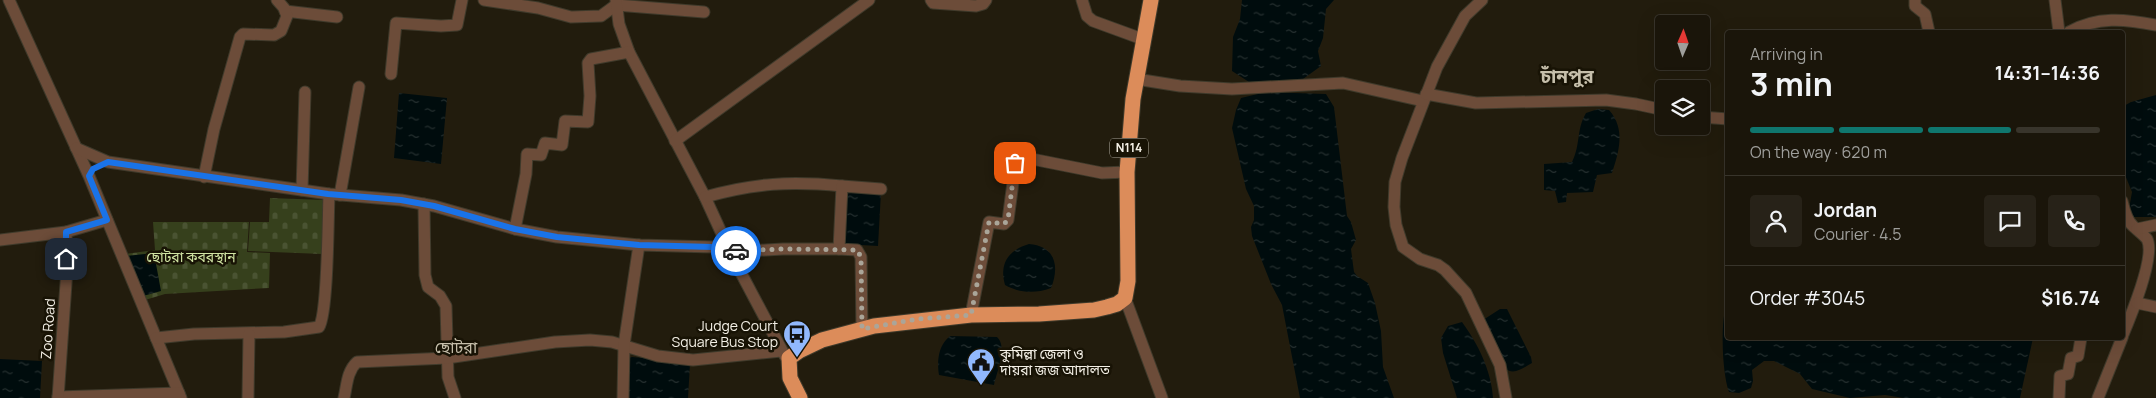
<!DOCTYPE html>
<meta charset="utf-8">
<style>
:root{--surface:#1a150a;--page:#272218;--text:#f1f3f6;--muted:#9f9f9c;--line:#38342b;--accent:#0f766e}
body{margin:0;font-family:Manrope,"Noto Sans Bengali",sans-serif;background:var(--page);color:var(--text);height:100vh;display:flex;flex-direction:column;font-size:19px;white-space:nowrap}
*{box-sizing:border-box;margin:0}
p{font-size:16px;color:var(--muted)}
.icon{flex:none;width:28px;height:28px;fill:none;stroke:currentColor;stroke-width:2;stroke-linecap:round;stroke-linejoin:round}
.map{position:relative;flex:1;overflow:hidden}
.sheet{position:absolute;left:1725px;top:30px;width:400px;height:310px;display:flex;flex-direction:column;background:var(--surface);border-radius:5px;box-shadow:0 5px 20px #0002,0 0 0 1px var(--line)}
.sheet>*{flex:none}
.needle{width:32px;rotate:2deg}
.controls{position:absolute;left:1655px;top:15px;display:grid;gap:10px}
.controls a{display:grid;place-items:center;width:55px;height:55px;border-radius:5px;background:var(--surface);box-shadow:0 5px 20px #0002,0 0 0 1px var(--line);font-size:25px}
.pin{position:absolute;display:grid;place-items:center;width:42px;height:42px;color:#fff;margin:-21px;border-radius:10px;box-shadow:0 2px 8px #0006}
.courier{position:absolute;display:grid;place-items:center;width:50px;height:50px;margin:-25px;border:4px solid #1a73e8;border-radius:50%;background:#fff;color:#222;box-shadow:0 1px 6px #0007}
.head em{font-style:normal;font-weight:700}
.head div{display:flex;flex-direction:column-reverse}
.head{display:flex;align-items:center;justify-content:space-between;height:85px;padding:0 25px}
h1{font-size:32px;font-weight:700;line-height:38px}
.bar{display:grid;grid-template-columns:repeat(4,1fr);gap:8px 5px;align-content:center;height:60px;padding:0 25px}
.bar i{height:6px;border-radius:4px;background:var(--line)}
.bar .current{background:var(--accent)}
.bar p{grid-column:span 4}
.line{display:flex;align-items:center;gap:12px;padding:0 25px;border-top:1px solid var(--line)}
.line div{flex:1}
.round{display:grid;place-items:center;flex:none;width:52px;height:52px;border-radius:5px;background:var(--page)}
.map>svg:first-child{display:block}
.cemetery{fill:url(#cemetery-stones)}
.water{fill:url(#water-ripples)}
.lines{fill:none;stroke-linecap:round;stroke-linejoin:round}
.minor-casing{stroke:#3f3a2b;stroke-width:13}
.highway-casing{stroke:#3f3a2b;stroke-width:17}
.minor{stroke:#6c4c39;stroke-width:11}
.highway{stroke:#dc8c5a;stroke-width:15}
.done{stroke:#aaa599;stroke-width:5;stroke-dasharray:0 9}
.route{stroke:#1a73e8;stroke-width:6}
.labels{text-anchor:middle;stroke-width:5;stroke-linejoin:round;paint-order:stroke}
.shield{fill:#181305;stroke:#b1ada2;stroke-width:1}
.shield-label{font-size:12px;font-weight:bold;fill:#f3efe5}
.park-label{font-size:14px;fill:#d1e4a3;stroke:#181305}
.poi-label{font-size:14px;fill:#f3efe5;stroke:#181305;text-anchor:end}
.street-label{font-size:14px;fill:#f3efe5;stroke:#181305}
.quarter-label{font-size:16px;fill:#c6bfab;stroke:#181305}
.district-label{font-size:19px;font-weight:bold;fill:#c6bfab;stroke:#181305}
</style>
<div class="map">
<svg width="2156" height="398" viewBox="0 0 2156 398">
<defs>
<pattern id="cemetery-stones" width="16" height="16" patternUnits="userSpaceOnUse" patternTransform="scale(1.25)"><rect width="16" height="16" fill="#36401c"/><path d="M2 7V4a2 2 0 0 1 4 0v3zM10 15v-3a2 2 0 0 1 4 0v3z" fill="#4a5332"/></pattern>
<pattern id="water-ripples" width="26" height="14" patternUnits="userSpaceOnUse" patternTransform="scale(1.25)"><rect width="26" height="14" fill="#000c0d"/><path d="M2 4q2-2 4 0t4 0M15 11q2-2 4 0t4 0" fill="none" stroke="#263030"/></pattern>
</defs>
<rect width="100%" height="100%" fill="#221c0d"/>
<g class="cemetery">
<polygon points="270,198 324,200 322,254 248,251 250,222 269,222"/>
<polygon points="153,222 249,222 247,252 270,253 269,288 165,294 145,300 125,254 155,250"/>
</g>
<g class="water">
<polygon points="1242,0 1334,0 1326,9 1323,38 1318,51 1321,66 1303,79 1249,82 1232,71 1233,37 1240,19"/>
<polygon points="1266,92 1326,94 1334,107 1347,216 1351,222 1356,240 1351,249 1354,272 1357,276 1368,283 1375,303 1381,331 1383,367 1394,398 1300,398 1282,305 1271,284 1252,236 1251,227 1254,220 1254,206 1246,189 1232,128 1236,110 1241,98"/>
<polygon points="399,93 447,98 441,164 394,158"/>
<polygon points="2156,95 2156,217 2132,217 2129,209 2132,192 2123,170 2122,107 2131,102"/>
<path d="M1598,109L1609,110C1626,129 1619,152 1612,173L1597,175L1593,192L1567,193L1566,202L1558,203L1555,191L1544,190V164L1572,162C1581,144 1576,130 1586,113Z"/>
<polygon points="846,191 881,192 878,246 843,244"/>
<path d="M1029,244C1055,246 1060,266 1051,288C1035,294 1019,293 1005,285C999,264 1008,250 1029,244Z"/>
<polygon points="154,253 161,291 143,296 126,256"/>
<path d="M1727,302L1728,338H2033L2020,398H1904L1885,395L1850,398L1812,389L1800,374L1774,361H1764L1752,370L1753,381L1751,388L1739,393L1729,392C1722,373 1720,322 1727,302Z"/>
<path d="M1500,309H1507L1531,357L1532,363C1523,368 1514,376 1504,368L1483,320Z"/>
<path d="M1462,322C1478,344 1491,370 1493,398H1457L1443,353L1441,338L1448,326Z"/>
<path d="M950,336L997,337C1008,347 997,371 994,385L939,375C937,360 938,346 950,336Z"/>
<polygon points="632,357 687,362 690,364 688,398 627,398 629,358"/>
<polygon points="0,359 42,361 40,398 0,398"/>
</g>
<g class="lines">
<g class="minor-casing">
<g id="minor">
<polyline points="9,0 89,176 181,398"/>
<polyline points="484,0 538,8 571,17 601,16 616,5 704,12"/>
<polyline points="616,0 619,24 629,52 705,197 732,256 785,356"/>
<polyline points="931,0 933,3 976,6 983,4 986,0"/>
<polyline points="1082,0 1087,16 1093,21 1145,40"/>
<polyline points="1482,0 1465,16 1437,67 1402,158 1395,182 1394,207 1396,225 1403,247 1420,259 1438,265 1445,270 1466,293 1500,365 1506,398"/>
<polyline points="1915,0 1915,6 1925,14 1929,32"/>
<polyline points="2055,0 2059,32"/>
<polyline points="285,11 337,17"/>
<path d="M2069,32C2097,16 2125,19 2156,25"/>
<polyline points="391,74 396,23 441,26 457,25 462,0"/>
<polyline points="1136,79 1180,86 1232,89 1343,83 1423,101"/>
<polyline points="1426,94 1476,103 1606,100 1636,104 1664,110"/>
<polyline points="1701,117 1728,119"/>
<polyline points="675,141 869,0"/>
<polyline points="76,148 108,162 329,194 401,200 434,206 515,229 557,237 639,245 713,247 732,256"/>
<polyline points="204,177 214,129 240,37 243,34 274,35 281,31 287,16 284,8 277,0"/>
<polyline points="302,190 305,92"/>
<polyline points="340,195 359,87"/>
<path d="M705,197C754,183 791,181 842,186"/>
<path d="M2122,201C2124,209 2126,220 2133,226C2137,230 2143,234 2147,239C2156,256 2130,318 2122,337"/>
<polyline points="424,204 425,275 428,287 440,296 446,306 448,377 455,398"/>
<polyline points="515,229 526,174 527,154 541,155 545,143 562,145 565,121 588,122 590,96 588,63 591,59 629,52"/>
<polyline points="2137,229 2156,225"/>
<polyline points="0,240 66,232 107,220"/>
<polyline points="730,252 783,249 839,249"/>
<polyline points="1125,298 1162,398"/>
<polyline points="2137,303 2156,307"/>
<polyline points="971,315 989,222 1004,224 1008,220 1016,160 1022,157 1102,173 1127,172"/>
<polyline points="862,329 861,257 857,250 839,249 842,186 881,189"/>
<path d="M156,338L194,334L284,332L319,327C328,313 328,217 329,194"/>
<polyline points="58,397 179,393"/>
<polyline points="58,398 67,269 66,232"/>
<polyline points="248,398 249,334"/>
<path d="M344,398C347,385 347,371 357,362L447,358L555,342L590,340L612,342L658,356L693,360L781,351"/>
<polyline points="623,398 624,345 639,245"/>
<polyline points="2059,398 2060,376 2068,374 2071,358 2078,356 2081,338"/>
<polyline points="2098,398 2122,338"/>
</g>
</g>
<g class="highway-casing">
<polyline id="highway" points="800,398 790,378 789,358 799,351 822,340 874,326 971,315 1039,314 1094,310 1107,307 1117,304 1125,298 1128,281 1127,172 1133,99 1151,0"/>
</g>
<use href="#minor" class="minor"/>
<use href="#highway" class="highway"/>
</g>
<g class="lines">
<polyline class="done" points="736,251 783,249 857,250 861,257 862,329 917,319 971,315 989,222 1004,224 1008,220 1015,163"/>
<polyline class="route" points="66,259 66,232 107,220 89,176 93,169 108,162 328,194 401,200 434,206 515,229 557,237 639,245 713,247 732,256 730,252 736,251"/>
</g>
<defs>
<g id="bus-pin" transform="scale(1.4375)"><path d="M0 17L-7.5 6A9.5 9.5 0 1 1 7.5 6Z" fill="#91b8fd" stroke="#181305"/><path d="M-5-6H5V4H4V6H2V4H-2V6H-4V4H-5ZM-3.5-4V0h7V-4ZM-3.5 1.2v1.5H-2V1.2ZM2 1.2v1.5H3.5V1.2Z" fill="#111"/></g>
<g id="civic-pin" transform="scale(1.4375)"><path d="M0 17L-7.5 6A9.5 9.5 0 1 1 7.5 6Z" fill="#91b8fd" stroke="#181305"/><path d="M-.6-6.5H3V-4.5H.6V-3L4-1V1h2V6H-6V1h2V-1L-.6-3ZM-1.2 2.5V6h2.4V2.5Z" fill="#111"/></g>
</defs>
<g fill-rule="evenodd">
<use href="#bus-pin" x="797" y="334"/>
<use href="#civic-pin" x="981" y="362"/>
</g>
<g class="labels">
<rect class="shield" x="1110" y="138.5" width="38" height="19" rx="4"/>
<g class="shield-label">
<text x="1129" y="152">N114</text>
</g>
<g class="park-label">
<text x="191" y="262">ছোটরা কবরস্থান</text>
</g>
<g class="poi-label">
<text x="778" y="331">Judge Court<tspan x="778" dy="16">Square Bus Stop</tspan></text>
<text x="1000" y="359" text-anchor="start">কুমিল্লা জেলা ও<tspan x="1000" dy="16">দায়রা জজ আদালত</tspan></text>
</g>
<g class="street-label">
<text transform="translate(48 329) rotate(-86)" y="5">Zoo Road</text>
</g>
<g class="quarter-label">
<text x="456" y="353">ছোটরা</text>
</g>
<g class="district-label">
<text x="1567" y="83">চাঁনপুর</text>
</g>
</g>
</svg>
<div class="controls">
<a><svg class="needle" viewBox="-14 -14 28 28"><path d="M0-13l5 13h-10z" fill="#e53935"/><path d="M0 13l5-13h-10z" fill="#9f9f9c"/></svg></a>
<a><svg class="icon" aria-label="layers" viewBox="0 0 24 24"><path d="M12 4l9 5-9 5-9-5zM3 14l9 5 9-5"/></svg></a>
</div>
<div class="pin" style="left:1015px;top:163px;background:#ea580c"><svg class="icon" aria-label="bag" viewBox="0 0 24 24"><path d="M5 8h14l-1 12H6zM9 8a3 3 0 0 1 6 0"/></svg></div>
<div class="pin" style="left:66px;top:259px;background:#1f2937"><svg class="icon" aria-label="home" viewBox="0 0 24 24"><path d="M3 11l9-7 9 7M6 9v11h12V9"/></svg></div>
<div class="courier" style="left:736px;top:251px"><svg class="icon" aria-label="car" viewBox="0 0 24 24"><path d="M5 17H2v-5l4-1 3-4h7l3 4 3 1v5h-3M9 17h6M6 11h13"/><circle cx="7" cy="17" r="2"/><circle cx="17" cy="17" r="2"/></svg></div>
<section class="sheet">
<div class="head"><div><h1>3 min</h1><p>Arriving in</p></div><em>14:31–14:36</em></div>
<div class="bar"><i class="current"></i><i class="current"></i><i class="current"></i><i></i><p>On the way · 620 m</p></div>
<div class="line" style="height:90px"><a class="round"><svg class="icon" aria-label="person" viewBox="0 0 24 24"><circle cx="12" cy="8" r="4"/><path d="M4 21q1-7 8-7t8 7"/></svg></a><div><b>Jordan</b><p>Courier · 4.5</p></div><a class="round"><svg class="icon" aria-label="chat" viewBox="0 0 24 24"><path d="M4 5h16v11H9l-5 4z"/></svg></a><a class="round"><svg class="icon" aria-label="phone" viewBox="0 0 24 24"><path d="M5 4h4l2 5-3 2q2 4 5 5l2-3 5 2v4C11 20 4 13 5 4z"/></svg></a></div>
<div class="line" style="height:65px"><div>Order #3045</div><b>$16.74</b></div>
</section>
</div>
